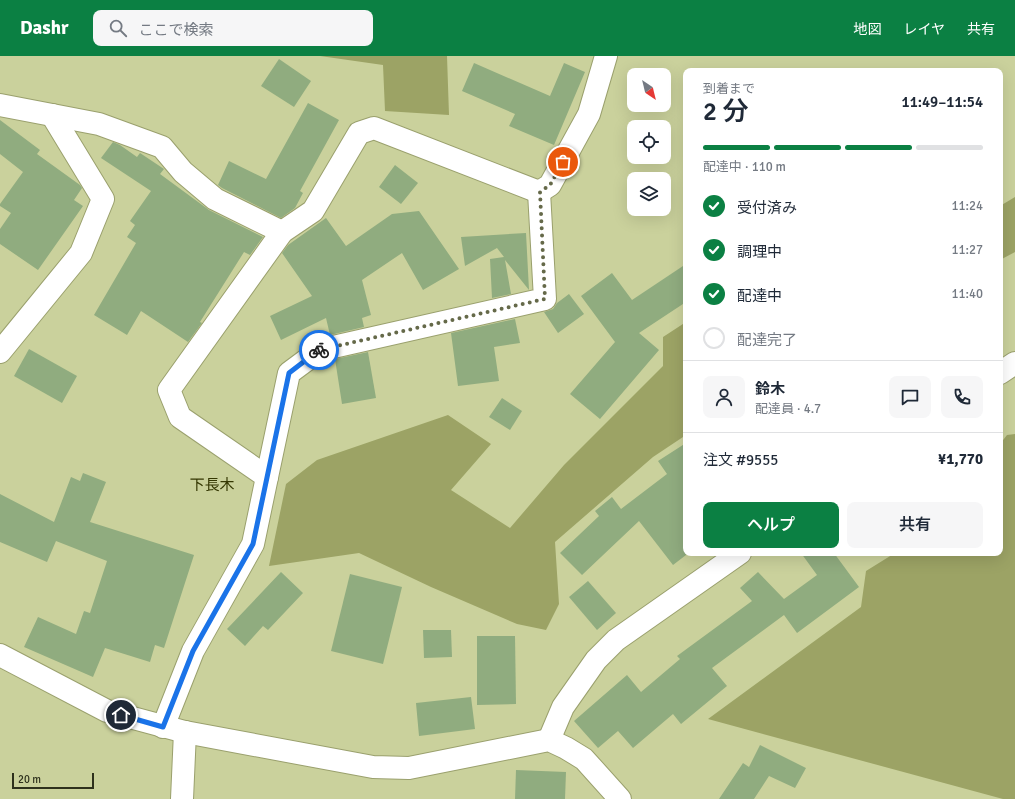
<!DOCTYPE html>
<html lang="ja">
<meta charset="utf-8">
<style>
:root{--surface:#fff;--page:#f6f6f7;--text:#1f2937;--muted:#747a83;--line:#e0e1e3;--accent:#0b8043}
body{margin:0;font-family:Signika,"Noto Sans JP",sans-serif;background:var(--page);color:var(--text);height:100vh;display:flex;flex-direction:column;font-size:15px;white-space:nowrap}
*{box-sizing:border-box;margin:0}
p{font-size:13px;color:var(--muted)}
.icon{flex:none;width:22px;height:22px;fill:none;stroke:currentColor;stroke-width:2;stroke-linecap:round;stroke-linejoin:round}
.map{position:relative;flex:1;overflow:hidden}
.details{position:absolute;left:683px;top:12px;width:320px;height:488px;display:flex;flex-direction:column;background:var(--surface);border-radius:8px;box-shadow:0 4px 16px #0002}
.details>*{flex:none}
.needle{width:26px;rotate:145deg}
.buttons{position:absolute;left:627px;top:12px;display:grid;gap:8px}
.buttons a{display:grid;place-items:center;width:44px;height:44px;border-radius:8px;background:var(--surface);box-shadow:0 4px 16px #0002;font-size:20px}
.scale{position:absolute;left:12px;bottom:10px;width:82px;box-sizing:border-box;padding-left:4px;border:2px solid #2e311c;border-top:0;font-size:11px;line-height:14px;white-space:nowrap;color:#2e311c;-webkit-text-stroke:3px #cad19c;paint-order:stroke}
.pin{position:absolute;display:grid;place-items:center;width:34px;height:34px;color:#fff;margin:-17px;border:2px solid #fff;border-radius:50%;box-shadow:0 1px 4px #0007}
.courier{position:absolute;display:grid;place-items:center;width:40px;height:40px;margin:-20px;border:3px solid #1a73e8;border-radius:50%;background:#fff;color:#222;box-shadow:0 1px 5px #0007}
.summary em{font-style:normal;font-weight:600}
.summary div{display:flex;flex-direction:column-reverse}
.summary{display:flex;align-items:center;justify-content:space-between;height:68px;padding:0 20px}
h1{font-size:26px;font-weight:600;line-height:30px}
.bar{display:grid;grid-template-columns:repeat(4,1fr);gap:6px 4px;align-content:center;height:48px;padding:0 20px}
.bar i{height:5px;border-radius:3px;background:var(--line)}
.bar .on{background:var(--accent)}
.bar p{grid-column:span 4}
.line{display:flex;align-items:center;gap:10px;padding:0 20px;border-top:1px solid var(--line)}
.line div{flex:1}
.round{display:grid;place-items:center;flex:none;width:42px;height:42px;border-radius:8px;background:var(--page)}
ol{padding:0 20px;list-style:none}
li{display:flex;align-items:center;gap:12px;height:44px}
li p{margin-inline-start:auto}
li .icon{padding:4px;border-radius:50%;background:var(--accent);color:#fff;stroke-width:4}
li:last-child{color:var(--muted)}
li i{width:22px;height:22px;border:2px solid var(--line);border-radius:50%}
.cta{display:flex;gap:8px;margin-top:auto;padding:8px 20px}
.cta a{flex:1;height:46px;border-radius:8px;background:var(--accent);color:#fff;font-size:16px;font-weight:600;line-height:46px;text-align:center}
.cta a+a{background:var(--page);color:var(--text)}
header{display:flex;align-items:center;gap:24px;box-sizing:border-box;height:56px;padding:0 20px;background:var(--accent);color:#fff}
header strong{font-size:19px}
nav{display:flex;gap:22px;margin-inline-start:auto;font-size:14px}
.search{width:280px;height:36px;background:var(--page);display:flex;align-items:center;gap:10px;box-sizing:border-box;padding:0 14px;border-radius:8px;color:var(--muted);font-size:15px}
.map>svg:first-child{display:block}
.green{fill:#9ca365}
.building{fill:#90ac7f}
.lines{fill:none;stroke-linecap:round;stroke-linejoin:round}
.minor-casing{stroke:#9aa06d;stroke-width:24}
.minor{stroke:#fff;stroke-width:22}
.done{stroke:#656949;stroke-width:4;stroke-dasharray:0 7.2}
.route{stroke:#1a73e8;stroke-width:5}
.labels{text-anchor:middle;stroke-width:4;stroke-linejoin:round;paint-order:stroke}
.neighbourhood-label{font-size:15px;fill:#343702;stroke:#cad19c}
</style>
<header>
<strong>Dashr</strong>
<div class="search"><svg class="icon" aria-label="search" viewBox="0 0 24 24"><circle cx="10" cy="10" r="6"/><path d="M15 15l6 6"/></svg>ここで検索</div>
<nav><a>地図</a><a>レイヤ</a><a>共有</a></nav>
</header>
<div class="map">
<svg width="1015" height="743" viewBox="0 0 1015 743">
<rect width="100%" height="100%" fill="#cad19c"/>
<g class="green">
<polygon points="320,0 447,0 449,59 385,55 383,9"/>
<polygon points="1015,141 1015,196 1000,204 1000,150"/>
<polygon points="686,266 686,379 653,401 555,486 559,548 546,574 517,568 431,531 359,497 269,510 286,428 317,404 448,359 491,388 451,434 510,472 564,409 663,310 663,281"/>
<polygon points="1015,378 1015,743 1003,743 708,663 861,551 866,515 895,497 1000,497 1000,388 1007,379"/>
</g>
<g class="building">
<polygon points="279,3 311,25 294,51 261,30"/>
<polygon points="474,7 550,40 564,7 585,16 554,89 509,70 515,58 462,35"/>
<polygon points="308,47 339,64 300,135 303,137 295,152 281,162 222,132 218,129 229,105 266,123"/>
<polygon points="0,64 40,94 37,98 80,129 82,132 74,144 83,150 38,214 0,188 0,173 11,157 0,150 0,148 23,116 0,98"/>
<polygon points="113,86 120,89 137,101 140,97 164,113 160,118 209,154 263,181 250,199 244,196 200,266 202,267 188,286 141,255 127,279 94,259 136,187 127,181 135,169 130,165 151,135 101,102"/>
<polygon points="395,109 418,127 401,148 379,131"/>
<polygon points="419,155 459,213 423,234 402,197 362,224 371,259 362,262 364,271 330,279 326,262 281,284 270,260 312,240 282,197 288,189 326,162 346,190 392,158"/>
<polygon points="526,177 529,234 505,204 511,238 492,242 490,203 504,201 497,192 465,210 461,181"/>
<polygon points="686,208 686,246 639,277 659,294 600,363 570,338 615,286 581,240 612,217 632,244"/>
<polygon points="569,238 584,258 558,277 544,256 553,253 557,247"/>
<polygon points="515,263 520,287 494,291 499,325 458,330 451,277"/>
<polygon points="29,293 77,320 62,347 14,320"/>
<polygon points="368,296 376,342 342,348 335,303"/>
<polygon points="502,342 522,355 510,374 489,361"/>
<polygon points="686,387 686,499 673,509 639,465 582,519 560,497 599,460 595,455 612,441 621,453 667,418 658,405"/>
<polygon points="83,417 106,426 90,466 194,499 164,592 155,589 150,606 105,592 93,621 24,591 38,561 76,578 84,555 90,557 107,505 56,485 47,506 0,486 0,438 54,466 71,421 80,425"/>
<polygon points="801,497 834,497 859,531 797,577 784,559 712,612 727,630 681,668 673,658 633,692 618,675 598,692 574,665 627,619 641,636 680,603 677,600 752,545 740,532 758,516 784,543 817,519"/>
<polygon points="281,516 303,537 268,574 263,570 245,590 227,573"/>
<polygon points="350,518 402,531 383,608 331,595"/>
<polygon points="588,525 616,557 597,574 569,541"/>
<polygon points="423,574 451,574 452,601 424,602"/>
<polygon points="477,580 515,580 516,648 477,649"/>
<polygon points="471,641 475,673 419,680 416,647"/>
<polygon points="760,689 806,712 795,732 769,720 754,743 719,743 743,707 749,711"/>
<polygon points="516,714 566,716 565,743 515,743"/>
</g>
<g class="lines">
<g class="minor-casing">
<g id="minor">
<polyline points="0,49 99,68 162,91 183,116 215,143 282,176"/>
<polyline points="0,296 81,197 103,143 52,59"/>
<polyline points="1000,317 1015,307"/>
<polyline points="267,421 289,317 320,294 545,243 539,136"/>
<polyline points="0,599 107,655 185,676 373,711 409,712 549,684 566,692 584,703 620,743"/>
<polyline points="163,671 193,595 253,488 267,421 180,361 169,334 282,176 313,155 359,77 374,72 539,136 550,129 589,58 606,0"/>
<polyline points="549,684 563,651 596,604 616,584 740,497"/>
<polyline points="182,743 185,676"/>
</g>
</g>
<use href="#minor" class="minor"/>
</g>
<g class="lines">
<polyline class="done" points="319,294 545,243 540,136 550,129 563,106"/>
<polyline class="route" points="121,659 163,671 193,595 253,488 289,317 319,294"/>
</g>
<g class="labels">
<g class="neighbourhood-label">
<text x="212" y="434">下長木</text>
</g>
</g>
</svg>
<div class="buttons">
<a><svg class="needle" viewBox="-14 -14 28 28"><path d="M0-13l5 13h-10z" fill="#e53935"/><path d="M0 13l5-13h-10z" fill="#747a83"/></svg></a>
<a><svg class="icon" aria-label="locate" viewBox="0 0 24 24"><circle cx="12" cy="12" r="6"/><path d="M12 2v4M12 18v4M2 12h4M18 12h4"/></svg></a>
<a><svg class="icon" aria-label="layers" viewBox="0 0 24 24"><path d="M12 4l9 5-9 5-9-5zM3 14l9 5 9-5"/></svg></a>
</div>
<div class="scale">20 m</div>
<div class="pin" style="left:563px;top:106px;background:#ea580c"><svg class="icon" aria-label="bag" viewBox="0 0 24 24"><path d="M5 8h14l-1 12H6zM9 8a3 3 0 0 1 6 0"/></svg></div>
<div class="pin" style="left:121px;top:659px;background:#1f2937"><svg class="icon" aria-label="home" viewBox="0 0 24 24"><path d="M3 11l9-7 9 7M6 9v11h12V9"/></svg></div>
<div class="courier" style="left:319px;top:294px"><svg class="icon" aria-label="bike" viewBox="0 0 24 24"><circle cx="6" cy="16" r="4"/><circle cx="18" cy="16" r="4"/><path d="M6 16l4-8h5l3 8M10 8l3 8H6M13 5h3"/></svg></div>
<section class="details">
<div class="summary"><div><h1>2 分</h1><p>到着まで</p></div><em>11:49–11:54</em></div>
<div class="bar"><i class="on"></i><i class="on"></i><i class="on"></i><i></i><p>配達中 · 110 m</p></div>
<ol>
<li><svg class="icon" aria-label="check" viewBox="0 0 24 24"><path d="M5 12l5 5 9-10"/></svg>受付済み<p>11:24</p></li>
<li><svg class="icon" aria-label="check" viewBox="0 0 24 24"><path d="M5 12l5 5 9-10"/></svg>調理中<p>11:27</p></li>
<li><svg class="icon" aria-label="check" viewBox="0 0 24 24"><path d="M5 12l5 5 9-10"/></svg>配達中<p>11:40</p></li>
<li><i></i>配達完了</li>
</ol>
<div class="line" style="height:72px"><a class="round"><svg class="icon" aria-label="person" viewBox="0 0 24 24"><circle cx="12" cy="8" r="4"/><path d="M4 21q1-7 8-7t8 7"/></svg></a><div><b>鈴木</b><p>配達員 · 4.7</p></div><a class="round"><svg class="icon" aria-label="chat" viewBox="0 0 24 24"><path d="M4 5h16v11H9l-5 4z"/></svg></a><a class="round"><svg class="icon" aria-label="phone" viewBox="0 0 24 24"><path d="M5 4h4l2 5-3 2q2 4 5 5l2-3 5 2v4C11 20 4 13 5 4z"/></svg></a></div>
<div class="line" style="height:52px"><div>注文 #9555</div><b>¥1,770</b></div>
<div class="cta"><a>ヘルプ</a><a>共有</a></div>
</section>
</div>
